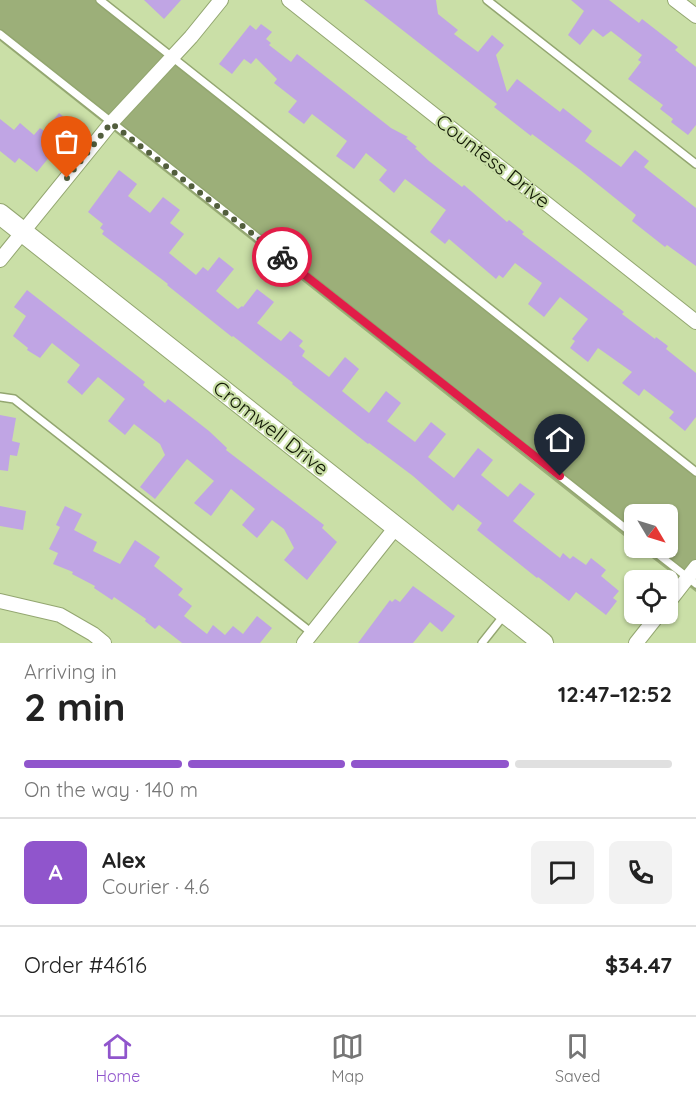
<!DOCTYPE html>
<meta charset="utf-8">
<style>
:root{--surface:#fff;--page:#f2f2f2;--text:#222;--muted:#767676;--line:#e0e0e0;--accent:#9055cc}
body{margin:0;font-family:Quicksand,sans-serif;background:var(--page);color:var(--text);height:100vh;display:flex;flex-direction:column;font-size:22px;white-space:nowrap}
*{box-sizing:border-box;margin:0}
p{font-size:20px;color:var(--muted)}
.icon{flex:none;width:33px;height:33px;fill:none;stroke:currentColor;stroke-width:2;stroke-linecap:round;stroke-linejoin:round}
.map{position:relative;height:643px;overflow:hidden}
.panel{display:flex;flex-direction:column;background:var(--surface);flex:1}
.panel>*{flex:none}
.needle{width:39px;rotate:128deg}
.controls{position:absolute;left:624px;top:504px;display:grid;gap:12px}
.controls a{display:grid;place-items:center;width:54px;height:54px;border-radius:9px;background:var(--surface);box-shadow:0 2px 4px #0004;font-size:30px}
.pin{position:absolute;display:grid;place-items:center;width:51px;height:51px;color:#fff;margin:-62px -26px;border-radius:50% 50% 50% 0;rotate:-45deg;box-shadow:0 0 6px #0007}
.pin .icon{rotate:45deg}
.courier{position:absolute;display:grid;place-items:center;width:60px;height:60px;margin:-30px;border:4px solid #e11d48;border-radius:50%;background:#fff;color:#222;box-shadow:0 2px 8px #0007}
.overview em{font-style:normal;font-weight:700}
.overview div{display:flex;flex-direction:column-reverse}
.overview{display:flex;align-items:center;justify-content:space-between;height:102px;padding:0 24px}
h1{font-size:39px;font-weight:700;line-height:45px}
.bar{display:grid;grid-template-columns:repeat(4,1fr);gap:9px 6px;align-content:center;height:72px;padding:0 24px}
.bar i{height:8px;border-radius:4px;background:var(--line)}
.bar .on{background:var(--accent)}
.bar p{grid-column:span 4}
.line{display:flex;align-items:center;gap:15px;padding:0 24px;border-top:2px solid var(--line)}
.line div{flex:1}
.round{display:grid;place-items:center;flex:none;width:63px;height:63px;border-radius:9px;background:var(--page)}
.tabs{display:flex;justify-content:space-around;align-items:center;height:84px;border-top:2px solid var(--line);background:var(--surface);font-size:16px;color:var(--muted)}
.tabs a{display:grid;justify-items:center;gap:3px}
.tabs .on{color:var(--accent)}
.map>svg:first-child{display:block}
.green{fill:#9caf79}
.building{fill:#c0a5e4}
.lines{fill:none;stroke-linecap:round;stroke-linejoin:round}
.lane-casing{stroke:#93a670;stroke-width:10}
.street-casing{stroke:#93a670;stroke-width:16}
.secondary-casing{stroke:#93a670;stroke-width:22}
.lane{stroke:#fff;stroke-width:7}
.street{stroke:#fff;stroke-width:14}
.secondary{stroke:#fff;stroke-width:20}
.done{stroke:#525e3d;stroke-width:6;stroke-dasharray:0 10.8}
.route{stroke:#e11d48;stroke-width:8}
.labels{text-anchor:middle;stroke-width:4.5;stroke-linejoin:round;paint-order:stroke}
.street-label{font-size:20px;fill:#111804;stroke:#cadfa7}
</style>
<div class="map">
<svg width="696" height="643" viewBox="0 0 696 643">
<rect width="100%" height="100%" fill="#cadfa7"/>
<polygon class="green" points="0,0 99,0 696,473 696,592 639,548 668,548 668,514 634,514 634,544 0,41"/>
<g class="building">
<polygon points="144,0 181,0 164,19"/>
<polygon points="364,0 436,0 438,14 458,30 454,34 478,52 492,35 504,45 496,55 507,92 517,79 560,112 563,108 592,131 585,141 621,167 635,150 649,161 644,167 696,208 696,266 667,245 665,247 632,221 636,215 579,169 532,134 531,136 494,107 497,104"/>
<polygon points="571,0 609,0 639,23 642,19 678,47 675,50 696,67 696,125 688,135 671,122 673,119 660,109 663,105 628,79 641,62 638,60 642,55 611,31 603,37 593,29 580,45 568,35 584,11"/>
<polygon points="261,24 272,32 266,39 271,43 269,45 291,62 297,54 391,128 408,137 406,138 417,147 415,148 429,161 462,187 464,185 507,222 509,220 524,232 522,234 624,312 622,314 655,339 656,337 668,346 666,349 696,373 696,417 685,431 669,418 674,412 644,389 639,396 622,383 632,372 598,348 588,362 570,348 575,341 572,339 588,319 560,297 544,317 528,304 542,283 515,263 503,278 499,275 496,279 449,239 445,244 430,232 446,210 405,179 394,193 379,180 387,170 366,153 354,169 336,156 347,141 312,114 304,124 288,112 297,101 274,83 277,79 256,58 251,64 244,59 232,74 219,64 250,25 256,30"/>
<polygon points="59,113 75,126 37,172 19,158 15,163 0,151 0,119 14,130 20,123 34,135 40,128 44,131"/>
<polygon points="119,170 137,184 128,196 150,213 163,197 180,210 170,223 184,234 169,253 196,275 203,267 208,271 219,257 234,269 216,291 238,309 242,306 243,307 257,289 274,302 257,323 281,341 290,331 303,341 299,346 305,351 302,356 329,377 345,357 359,369 342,391 369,413 386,391 401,403 387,421 415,442 431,422 446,434 428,457 454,478 478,448 493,460 481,475 508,497 520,483 535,494 513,521 560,558 563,553 570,559 573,556 586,565 591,558 606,570 601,576 619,591 613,598 617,601 606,615 576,592 569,601 538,577 537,578 477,530 482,523 458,504 453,511 413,476 369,443 368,444 292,384 293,383 233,336 232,337 167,285 168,284 102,234 104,231 100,228 103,224 88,212"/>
<polygon points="27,290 145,382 143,385 165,403 168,399 209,431 227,448 226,450 324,525 322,528 337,542 307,580 284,560 294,548 284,529 272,520 257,538 242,525 255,509 231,489 211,516 194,503 214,481 187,459 155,499 140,487 165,455 160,444 134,424 125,435 108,421 125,399 98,377 82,395 67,382 80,365 52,343 40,358 27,350 28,348 13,336 26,316 14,307"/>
<polygon points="0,415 16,418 12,441 20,443 17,456 10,455 8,471 0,470"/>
<polygon points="0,506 26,511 23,530 0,526"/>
<polygon points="65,506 82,514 74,530 97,542 93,551 120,564 135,540 160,557 154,566 183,589 178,595 192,606 184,616 207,634 213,625 225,635 233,626 243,634 257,616 272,628 260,643 182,643 159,625 155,629 145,621 146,619 114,597 112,600 94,588 95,586 72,574 73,572 53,564 58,553 49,549 60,527 56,525"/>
<polygon points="413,586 455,616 442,632 430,622 413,643 358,643 390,600 392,602 395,599 400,602"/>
</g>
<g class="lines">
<g class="lane-casing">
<g id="lane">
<polyline points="100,0 696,472"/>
<polyline points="487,0 696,164"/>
<polyline points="0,34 634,535"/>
<polyline points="0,397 14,399 312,633"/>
<polyline points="650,548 696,584"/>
<polyline points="482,643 505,614"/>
</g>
</g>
<g class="street-casing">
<g id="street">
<polyline points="289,0 696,322"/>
<polyline points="675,0 696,16"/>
<polyline points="0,260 112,122 191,37 221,0"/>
<polyline points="0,601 60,615 93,634 104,643"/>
<polyline points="668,603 696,567"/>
<polyline points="304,643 396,527"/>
<polyline points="636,643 659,614"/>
</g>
</g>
<g class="secondary-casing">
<polyline id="secondary" points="0,214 543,643"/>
</g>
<use href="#lane" class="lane"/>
<use href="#street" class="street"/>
<use href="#secondary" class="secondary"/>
</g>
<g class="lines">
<polyline class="done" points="67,178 111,123 282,257"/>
<polyline class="route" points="282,257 560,476"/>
</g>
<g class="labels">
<g class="street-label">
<text transform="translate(493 161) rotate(38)" y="7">Countess Drive</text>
<text transform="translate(271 428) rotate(38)" y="7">Cromwell Drive</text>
</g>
</g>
</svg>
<div class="controls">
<a><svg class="needle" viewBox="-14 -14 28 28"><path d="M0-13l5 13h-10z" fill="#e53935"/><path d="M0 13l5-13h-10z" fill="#767676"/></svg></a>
<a><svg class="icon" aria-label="locate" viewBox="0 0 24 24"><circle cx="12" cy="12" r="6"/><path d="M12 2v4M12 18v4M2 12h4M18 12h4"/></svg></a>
</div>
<div class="pin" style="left:67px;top:178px;background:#ea580c"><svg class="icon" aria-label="bag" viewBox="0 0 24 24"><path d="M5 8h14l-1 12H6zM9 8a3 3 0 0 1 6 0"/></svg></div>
<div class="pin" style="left:560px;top:476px;background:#1f2937"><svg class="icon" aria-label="home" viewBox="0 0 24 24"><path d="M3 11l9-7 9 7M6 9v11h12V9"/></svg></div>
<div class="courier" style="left:282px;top:257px"><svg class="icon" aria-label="bike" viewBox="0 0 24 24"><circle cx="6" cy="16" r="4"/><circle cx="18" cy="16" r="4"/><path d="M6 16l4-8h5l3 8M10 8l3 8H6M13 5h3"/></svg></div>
</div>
<section class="panel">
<div class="overview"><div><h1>2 min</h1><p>Arriving in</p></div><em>12:47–12:52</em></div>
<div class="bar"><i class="on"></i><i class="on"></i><i class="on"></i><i></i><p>On the way · 140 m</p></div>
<div class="line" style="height:108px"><b class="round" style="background:var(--accent);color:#fff">A</b><div><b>Alex</b><p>Courier · 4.6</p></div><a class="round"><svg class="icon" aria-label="chat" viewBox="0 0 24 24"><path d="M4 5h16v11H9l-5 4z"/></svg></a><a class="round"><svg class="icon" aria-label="phone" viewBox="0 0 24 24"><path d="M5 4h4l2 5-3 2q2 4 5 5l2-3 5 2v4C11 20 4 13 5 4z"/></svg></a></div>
<div class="line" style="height:78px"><div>Order #4616</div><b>$34.47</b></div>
</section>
<nav class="tabs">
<a class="on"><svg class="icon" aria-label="home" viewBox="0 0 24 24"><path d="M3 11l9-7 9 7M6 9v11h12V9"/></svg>Home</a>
<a><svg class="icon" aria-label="map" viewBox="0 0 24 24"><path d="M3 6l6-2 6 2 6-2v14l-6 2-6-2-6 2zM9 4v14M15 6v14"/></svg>Map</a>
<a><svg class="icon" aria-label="saved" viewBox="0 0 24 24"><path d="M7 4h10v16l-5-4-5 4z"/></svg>Saved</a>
</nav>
